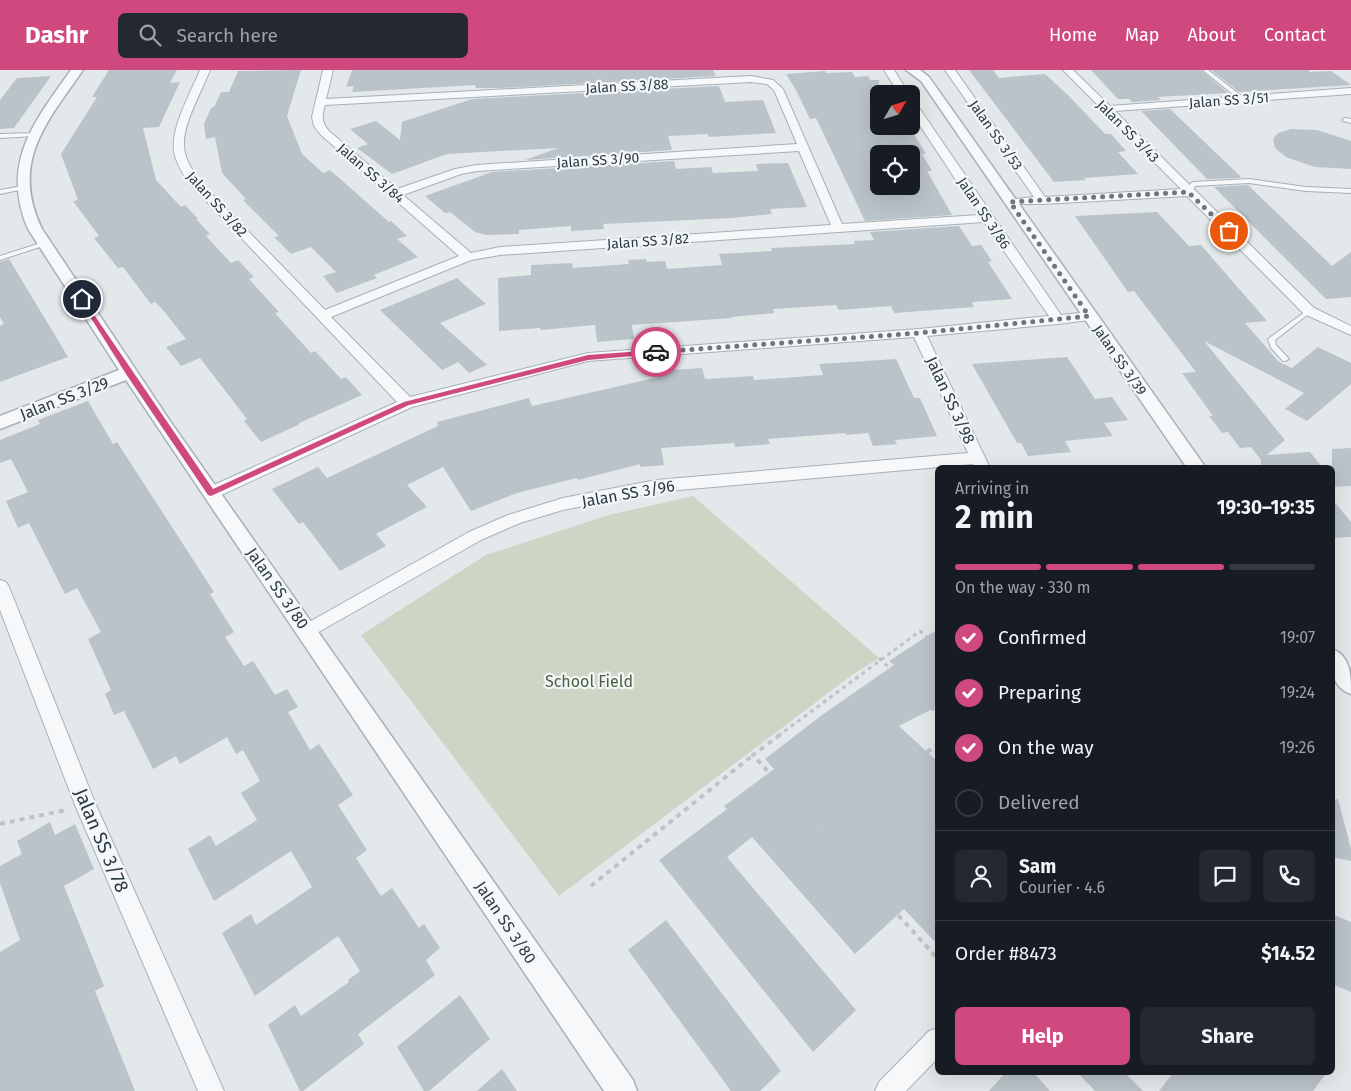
<!DOCTYPE html>
<meta charset="utf-8">
<style>
:root{--surface:#171b24;--page:#242831;--text:#f1f3f6;--muted:#9ea1a6;--line:#363941;--accent:#cf497f}
body{margin:0;font-family:"Fira Sans",sans-serif;background:var(--page);color:var(--text);height:100vh;display:flex;flex-direction:column;font-size:19px;white-space:nowrap}
*{box-sizing:border-box;margin:0}
p{font-size:16px;color:var(--muted)}
.icon{flex:none;width:28px;height:28px;fill:none;stroke:currentColor;stroke-width:2;stroke-linecap:round;stroke-linejoin:round}
.map{position:relative;flex:1;overflow:hidden}
.details{position:absolute;left:935px;top:395px;width:400px;height:610px;display:flex;flex-direction:column;background:var(--surface);border-radius:8px;box-shadow:0 5px 20px #0002}
.details>*{flex:none}
.needle{width:32px;rotate:51deg}
.controls{position:absolute;left:870px;top:15px;display:grid;gap:10px}
.controls a{display:grid;place-items:center;width:50px;height:50px;border-radius:8px;background:var(--surface);box-shadow:0 5px 20px #0002;font-size:25px}
.pin{position:absolute;display:grid;place-items:center;width:42px;height:42px;color:#fff;margin:-21px;border:2px solid #fff;border-radius:50%;box-shadow:0 1px 5px #0007}
.courier{position:absolute;display:grid;place-items:center;width:50px;height:50px;margin:-25px;border:4px solid #cf497f;border-radius:50%;background:#fff;color:#222;box-shadow:0 1px 6px #0007}
.headline em{font-style:normal;font-weight:700}
.headline div{display:flex;flex-direction:column-reverse}
.headline{display:flex;align-items:center;justify-content:space-between;height:85px;padding:0 20px}
h1{font-size:32px;font-weight:700;line-height:38px}
.bar{display:grid;grid-template-columns:repeat(4,1fr);gap:8px 5px;align-content:center;height:60px;padding:0 20px}
.bar i{height:6px;border-radius:4px;background:var(--line)}
.bar .selected{background:var(--accent)}
.bar p{grid-column:span 4}
.line{display:flex;align-items:center;gap:12px;padding:0 20px;border-top:1px solid var(--line)}
.line div{flex:1}
.round{display:grid;place-items:center;flex:none;width:52px;height:52px;border-radius:8px;background:var(--page)}
ol{padding:0 20px;list-style:none}
li{display:flex;align-items:center;gap:15px;height:55px}
li p{margin-inline-start:auto}
li .icon{padding:5px;border-radius:50%;background:var(--accent);color:#fff;stroke-width:4}
li:last-child{color:var(--muted)}
li i{width:28px;height:28px;border:2px solid var(--line);border-radius:50%}
.primary-button{display:flex;gap:10px;margin-top:auto;padding:10px 20px}
.primary-button a{flex:1;height:58px;border-radius:8px;background:var(--accent);color:#fff;font-size:20px;font-weight:700;line-height:58px;text-align:center}
.primary-button a+a{background:var(--page);color:var(--text)}
header{display:flex;align-items:center;gap:30px;box-sizing:border-box;height:70px;padding:0 25px;background:var(--accent);color:#fff}
header strong{font-size:24px}
nav{display:flex;gap:28px;margin-inline-start:auto;font-size:18px}
.search{width:350px;height:45px;background:var(--page);display:flex;align-items:center;gap:12px;box-sizing:border-box;padding:0 18px;border-radius:8px;color:var(--muted);font-size:19px}
.map>svg:first-child{display:block}
.green{fill:#cdd5c4}
.building{fill:#bac3c9;fill-rule:evenodd}
.lines{fill:none;stroke-linecap:round;stroke-linejoin:round}
.service-casing{stroke:#a8b0b6;stroke-width:2}
.minor-casing{stroke:#a8b0b6;stroke-width:2}
.tertiary-casing{stroke:#a8b0b6;stroke-width:3}
.path-far1{stroke:#bdc3c6;stroke-width:3;stroke-dasharray:4 4;stroke-linecap:butt}
.path{stroke:#bdc3c6;stroke-width:4;stroke-dasharray:5 5;stroke-linecap:butt}
.service{fill:#f6f8f9;fill-rule:evenodd}
.minor{fill:#f6f8f9;fill-rule:evenodd}
.tertiary{fill:#f6f8f9;fill-rule:evenodd}
.route{fill:#cf497f}
.done{stroke:#6b777e;stroke-width:5;stroke-dasharray:0 9}
.labels{text-anchor:middle;stroke-width:4.5;stroke-linejoin:round;paint-order:stroke}
.far-street-label{font-size:14px;fill:#2b3a44;stroke:#f3f7f9}
.street-label{font-size:16px;fill:#2b3a44;stroke:#f3f7f9}
.park-label{font-size:16px;fill:#496038;stroke:#f3f7f9}
.near-street-label{font-size:19px;fill:#2b3a44;stroke:#f3f7f9}
</style>
<header>
<strong>Dashr</strong>
<div class="search"><svg class="icon" aria-label="search" viewBox="0 0 24 24"><circle cx="10" cy="10" r="6"/><path d="M15 15l6 6"/></svg>Search here</div>
<nav><a>Home</a><a>Map</a><a>About</a><a>Contact</a></nav>
</header>
<div class="map">
<svg width="1351" height="1021" viewBox="0 0 1351 1021">
<rect width="100%" height="100%" fill="#e3e8eb"/>
<polygon class="green" points="693,426 879,588 852,605 559,826 361,565 486,485 609,445"/>
<g class="building">
<polygon points="109,0 177,0 170,13 180,12 159,57 143,58 156,110 181,137 185,135 198,149 196,149 210,164 206,166 231,193 238,190 254,207 249,209 279,242 275,243 311,283 315,281 341,309 346,307 362,325 299,353 300,354 261,372 244,351 247,349 200,288 181,296 166,277 186,269 163,240 155,232 151,234 123,197 118,198 94,168 99,166 73,131 78,130 61,84 97,27 92,27"/>
<polygon points="301,0 287,46 302,84 323,103 330,100 389,152 391,151 407,166 397,169 418,187 374,205 377,208 337,223 323,206 336,202 311,177 291,184 274,167 279,166 243,130 246,129 222,103 215,67 206,69 204,54 211,38 214,37 221,22 229,22 238,1"/>
<polygon points="352,0 713,0 716,6 503,18 476,18 475,15 352,22 354,16 346,17"/>
<polygon points="969,0 993,0 999,8 1045,4 1068,25 1105,64 1111,64 1126,81 1118,82 1138,104 1084,108 1086,110 1054,112"/>
<polygon points="1091,0 1201,0 1228,23 1158,27 1161,30 1132,32 1129,29 1118,29"/>
<polygon points="1211,0 1309,0 1309,2 1331,1 1351,15 1239,22"/>
<path d="M825,1L826,3L852,2L855,7L868,6L870,10H879V56H909L926,84H922L932,101H927L952,145L865,151L816,48L810,49L796,20L786,4ZM879,84H911V117L879,119Z"/>
<polygon points="51,6 14,58 0,59 0,30 17,8"/>
<polygon points="719,16 725,32 763,30 776,63 709,67 708,64 668,66 672,80 525,90 558,78 447,84 392,104 357,78 368,74 350,59 376,51 400,70 402,52 472,29"/>
<polygon points="1170,39 1240,106 1241,108 1207,109 1141,41"/>
<polygon points="1291,59 1317,60 1351,71 1351,99 1315,97 1286,87 1275,78 1273,69 1278,63"/>
<polygon points="674,91 676,99 711,97 713,103 758,101 756,94 788,93 807,137 770,139 772,144 732,148 603,154 604,159 571,161 571,156 519,160 519,164 486,165 475,162 450,142 445,143 425,126 492,102"/>
<polygon points="1248,115 1332,196 1351,182 1351,227 1326,229 1214,117"/>
<polygon points="1157,142 1189,176 1201,175 1267,251 1245,253 1279,292 1292,298 1318,277 1351,293 1351,314 1307,351 1285,339 1304,323 1204,271 1285,370 1267,385 1310,382 1323,398 1261,398 1261,390 1251,377 1240,378 1228,362 1222,363 1209,346 1213,346 1182,303 1196,302 1134,221 1128,222 1075,146"/>
<polygon points="959,156 972,176 981,175 992,191 988,192 1012,229 972,232 974,237 894,243 891,236 839,240 836,235 773,239 774,243 732,247 732,248 632,255 634,269 597,272 595,255 541,260 540,258 499,261 498,208 531,205 531,195 572,193 573,198 629,194 628,190 646,189 647,192 665,191 667,199 722,195 719,184 772,181 771,178 855,174 854,171 874,170 870,162"/>
<polygon points="9,189 68,287 0,312 0,256 4,254 0,247 0,192"/>
<polygon points="457,208 486,234 440,253 487,295 469,303 458,292 442,300 380,240"/>
<polygon points="1067,287 1095,329 1112,327 1128,350 1104,353 1113,366 1065,371 1071,382 1028,386 1021,373 1017,373 972,294"/>
<polygon points="896,289 914,328 920,328 937,366 895,370 897,374 873,376 868,363 846,365 846,363 768,369 770,374 735,377 734,373 661,378 664,395 640,397 640,394 578,410 577,408 517,423 471,441 443,397 407,415 427,437 376,464 386,476 340,501 303,452 299,454 272,419 318,397 327,408 438,356 437,352 529,328 532,336 659,307 658,301 702,298 705,309 753,306 754,310 823,305 819,294"/>
<polygon points="88,331 113,374 117,372 214,522 210,524 234,562 225,567 244,596 253,591 275,625 287,619 298,637 288,642 310,680 319,674 353,725 338,735 367,780 356,788 381,826 392,818 419,858 424,854 440,878 426,890 435,905 358,964 364,974 303,1021 300,1021 268,955 295,935 301,946 349,912 348,910 360,901 338,866 255,926 222,863 251,844 256,855 312,817 291,781 214,831 188,779 210,765 216,776 257,750 241,723 260,711 243,680 236,684 227,667 180,694 176,686 153,699 124,641 114,645 105,624 111,620 88,569 101,562 77,518 65,524 29,453 18,458 6,431 28,422 11,389 0,393 0,370 40,354 38,350"/>
<polygon points="1351,378 1351,416 1332,417 1332,379"/>
<polygon points="1332,429 1351,452 1351,467 1332,468"/>
<polygon points="938,559 938,636 899,656 938,692 938,875 904,839 855,884 752,767 727,787 856,940 813,982 659,790 727,739 724,736 774,699 765,689 822,645 894,595 889,591"/>
<polygon points="1338,729 1351,779 1351,791 1332,787 1332,730"/>
<polygon points="50,752 55,765 75,754 94,799 64,816 104,916 95,921 135,1021 0,1021 0,882 20,870 0,813 0,796 22,784 17,771"/>
<polygon points="1332,844 1351,852 1351,922 1332,914"/>
<polygon points="666,850 781,1001 760,1021 731,1021 628,880"/>
<polygon points="460,925 490,969 429,1021 424,1021 397,977"/>
<polygon points="502,999 517,1021 477,1021"/>
<polygon points="1006,1002 1033,1002 1050,1021 989,1021"/>
<polygon points="1077,1002 1124,1002 1143,1021 1095,1021"/>
<polygon points="1174,1002 1327,1002 1313,1021 1159,1021"/>
</g>
<g class="lines">
<g class="service-casing">
<g id="service">
<polygon points="1203,0 1208,0 1244,28 1244,30 1240,30"/>
<polygon points="1345,48 1351,49 1351,53 1343,51 1342,50"/>
<polygon points="37,63 37,65 35,66 0,68 0,64"/>
<polygon points="1249,109 1306,117 1351,119 1351,123 1306,121 1249,113 1195,116 1191,123 1186,122 1191,113 1193,112"/>
<polygon points="22,116 25,118 24,119 0,124 0,120"/>
<polygon points="44,172 47,174 46,175 0,190 0,186"/>
<polygon points="1309,239 1312,241 1311,242 1275,270 1276,275 1289,289 1285,291 1283,291 1271,278 1268,269"/>
</g>
</g>
<g class="minor-casing">
<g id="minor">
<path d="M200,0H210C202,21 182,55 184,77C185,90 193,101 200,112L325,240L459,186L321,65L314,56L312,47L323,0H333L326,29L751,6L773,10L783,19L842,154L979,145L911,42V31L915,32L1061,245L1089,242L1096,246L1089,250L1058,254L927,266L990,398H974L973,394L656,422L563,440L520,453L481,470L308,568L302,566L299,561L302,556L469,462L508,445L563,428L656,410L968,383L914,267L588,291L412,337L217,427L211,429L205,427L203,423L205,419L397,332L192,116C185,107 178,97 175,86C168,61 191,23 200,0ZM751,12L767,14L774,20L797,74L477,95L455,99L397,119L329,61C321,52 322,45 325,35ZM799,81L831,155L500,177L471,183L403,125L461,104L477,101ZM984,152L1049,246L919,259L588,283L410,327L331,247L471,190L500,185Z"/>
<polygon points="884,0 894,0 909,24 899,24"/>
<polygon points="945,0 955,0 1045,127 1181,119 1063,0 1073,0 1110,36 1351,18 1351,24 1115,41 1314,238 1351,256 1351,265 1304,244 1187,126 1042,134 1006,134 1004,132 1006,130 1034,127"/>
<polygon points="0,510 6,512 9,517 96,735 224,1021 198,1021 75,735 0,540"/>
<polygon points="938,958 938,988 906,1021 875,1021 879,1012 929,961"/>
</g>
</g>
<g class="tertiary-casing">
<g id="tertiary">
<path d="M71,0H83C46,53 10,93 42,159L170,351L633,1010L637,1021H604L126,310L0,359V346L119,300L28,159C0,93 34,52 71,0Z"/>
<polygon points="906,0 920,0 929,7 1206,398 1187,398 921,11"/>
<path d="M1332,579C1351,586 1351,606 1351,624C1330,617 1332,597 1332,579Z"/>
</g>
</g>
<g class="path-far1">
<polyline points="879,588 938,644"/>
<polyline points="778,666 920,561 938,576"/>
</g>
<g class="path">
<polyline points="780,665 753,685 938,889"/>
<polyline points="863,730 938,674"/>
<polyline points="0,754 66,740"/>
<polyline points="591,816 753,685"/>
</g>
<use href="#service" class="service"/>
<use href="#minor" class="minor"/>
<use href="#tertiary" class="tertiary"/>
</g>
<polygon class="route" points="82,227 213,419 404,332 588,285 656,280 659,282 656,284 588,290 409,335 211,426 208,425 126,304 79,229"/>
<g class="lines">
<polyline class="done" points="656,282 919,263 1089,246 1010,132 1188,122 1229,161"/>
</g>
<g class="labels">
<g class="far-street-label">
<text transform="translate(627 16) rotate(-3)" y="5">Jalan SS 3/88</text>
<text transform="translate(1229 30) rotate(-4)" y="5">Jalan SS 3/51</text>
<text transform="translate(1128 61) rotate(45)" y="5">Jalan SS 3/43</text>
<text transform="translate(996 65) rotate(55)" y="5">Jalan SS 3/53</text>
<text transform="translate(598 90) rotate(-4)" y="5">Jalan SS 3/90</text>
<text transform="translate(371 103) rotate(41)" y="5">Jalan SS 3/84</text>
<text transform="translate(217 134) rotate(48)" y="5">Jalan SS 3/82</text>
<text transform="translate(984 143) rotate(56)" y="5">Jalan SS 3/86</text>
<text transform="translate(648 171) rotate(-4)" y="5">Jalan SS 3/82</text>
<text transform="translate(1120 290) rotate(55)" y="5">Jalan SS 3/39</text>
</g>
<g class="street-label">
<text transform="translate(64 328) rotate(-21)" y="6">Jalan SS 3/29</text>
<text transform="translate(951 330) rotate(65)" y="6">Jalan SS 3/98</text>
<text transform="translate(628 423) rotate(-10)" y="6">Jalan SS 3/96</text>
<text transform="translate(278 518) rotate(55)" y="6">Jalan SS 3/80</text>
<text transform="translate(506 852) rotate(56)" y="6">Jalan SS 3/80</text>
</g>
<g class="park-label">
<text x="589" y="617">School Field</text>
</g>
<g class="near-street-label">
<text transform="translate(102 770) rotate(67)" y="7">Jalan SS 3/78</text>
</g>
</g>
</svg>
<div class="controls">
<a><svg class="needle" viewBox="-14 -14 28 28"><path d="M0-13l5 13h-10z" fill="#e53935"/><path d="M0 13l5-13h-10z" fill="#9ea1a6"/></svg></a>
<a><svg class="icon" aria-label="locate" viewBox="0 0 24 24"><circle cx="12" cy="12" r="6"/><path d="M12 2v4M12 18v4M2 12h4M18 12h4"/></svg></a>
</div>
<div class="pin" style="left:1229px;top:161px;background:#ea580c"><svg class="icon" aria-label="bag" viewBox="0 0 24 24"><path d="M5 8h14l-1 12H6zM9 8a3 3 0 0 1 6 0"/></svg></div>
<div class="pin" style="left:82px;top:229px;background:#1f2937"><svg class="icon" aria-label="home" viewBox="0 0 24 24"><path d="M3 11l9-7 9 7M6 9v11h12V9"/></svg></div>
<div class="courier" style="left:656px;top:282px"><svg class="icon" aria-label="car" viewBox="0 0 24 24"><path d="M5 17H2v-5l4-1 3-4h7l3 4 3 1v5h-3M9 17h6M6 11h13"/><circle cx="7" cy="17" r="2"/><circle cx="17" cy="17" r="2"/></svg></div>
<section class="details">
<div class="headline"><div><h1>2 min</h1><p>Arriving in</p></div><em>19:30–19:35</em></div>
<div class="bar"><i class="selected"></i><i class="selected"></i><i class="selected"></i><i></i><p>On the way · 330 m</p></div>
<ol>
<li><svg class="icon" aria-label="check" viewBox="0 0 24 24"><path d="M5 12l5 5 9-10"/></svg>Confirmed<p>19:07</p></li>
<li><svg class="icon" aria-label="check" viewBox="0 0 24 24"><path d="M5 12l5 5 9-10"/></svg>Preparing<p>19:24</p></li>
<li><svg class="icon" aria-label="check" viewBox="0 0 24 24"><path d="M5 12l5 5 9-10"/></svg>On the way<p>19:26</p></li>
<li><i></i>Delivered</li>
</ol>
<div class="line" style="height:90px"><a class="round"><svg class="icon" aria-label="person" viewBox="0 0 24 24"><circle cx="12" cy="8" r="4"/><path d="M4 21q1-7 8-7t8 7"/></svg></a><div><b>Sam</b><p>Courier · 4.6</p></div><a class="round"><svg class="icon" aria-label="chat" viewBox="0 0 24 24"><path d="M4 5h16v11H9l-5 4z"/></svg></a><a class="round"><svg class="icon" aria-label="phone" viewBox="0 0 24 24"><path d="M5 4h4l2 5-3 2q2 4 5 5l2-3 5 2v4C11 20 4 13 5 4z"/></svg></a></div>
<div class="line" style="height:65px"><div>Order #8473</div><b>$14.52</b></div>
<div class="primary-button"><a>Help</a><a>Share</a></div>
</section>
</div>
